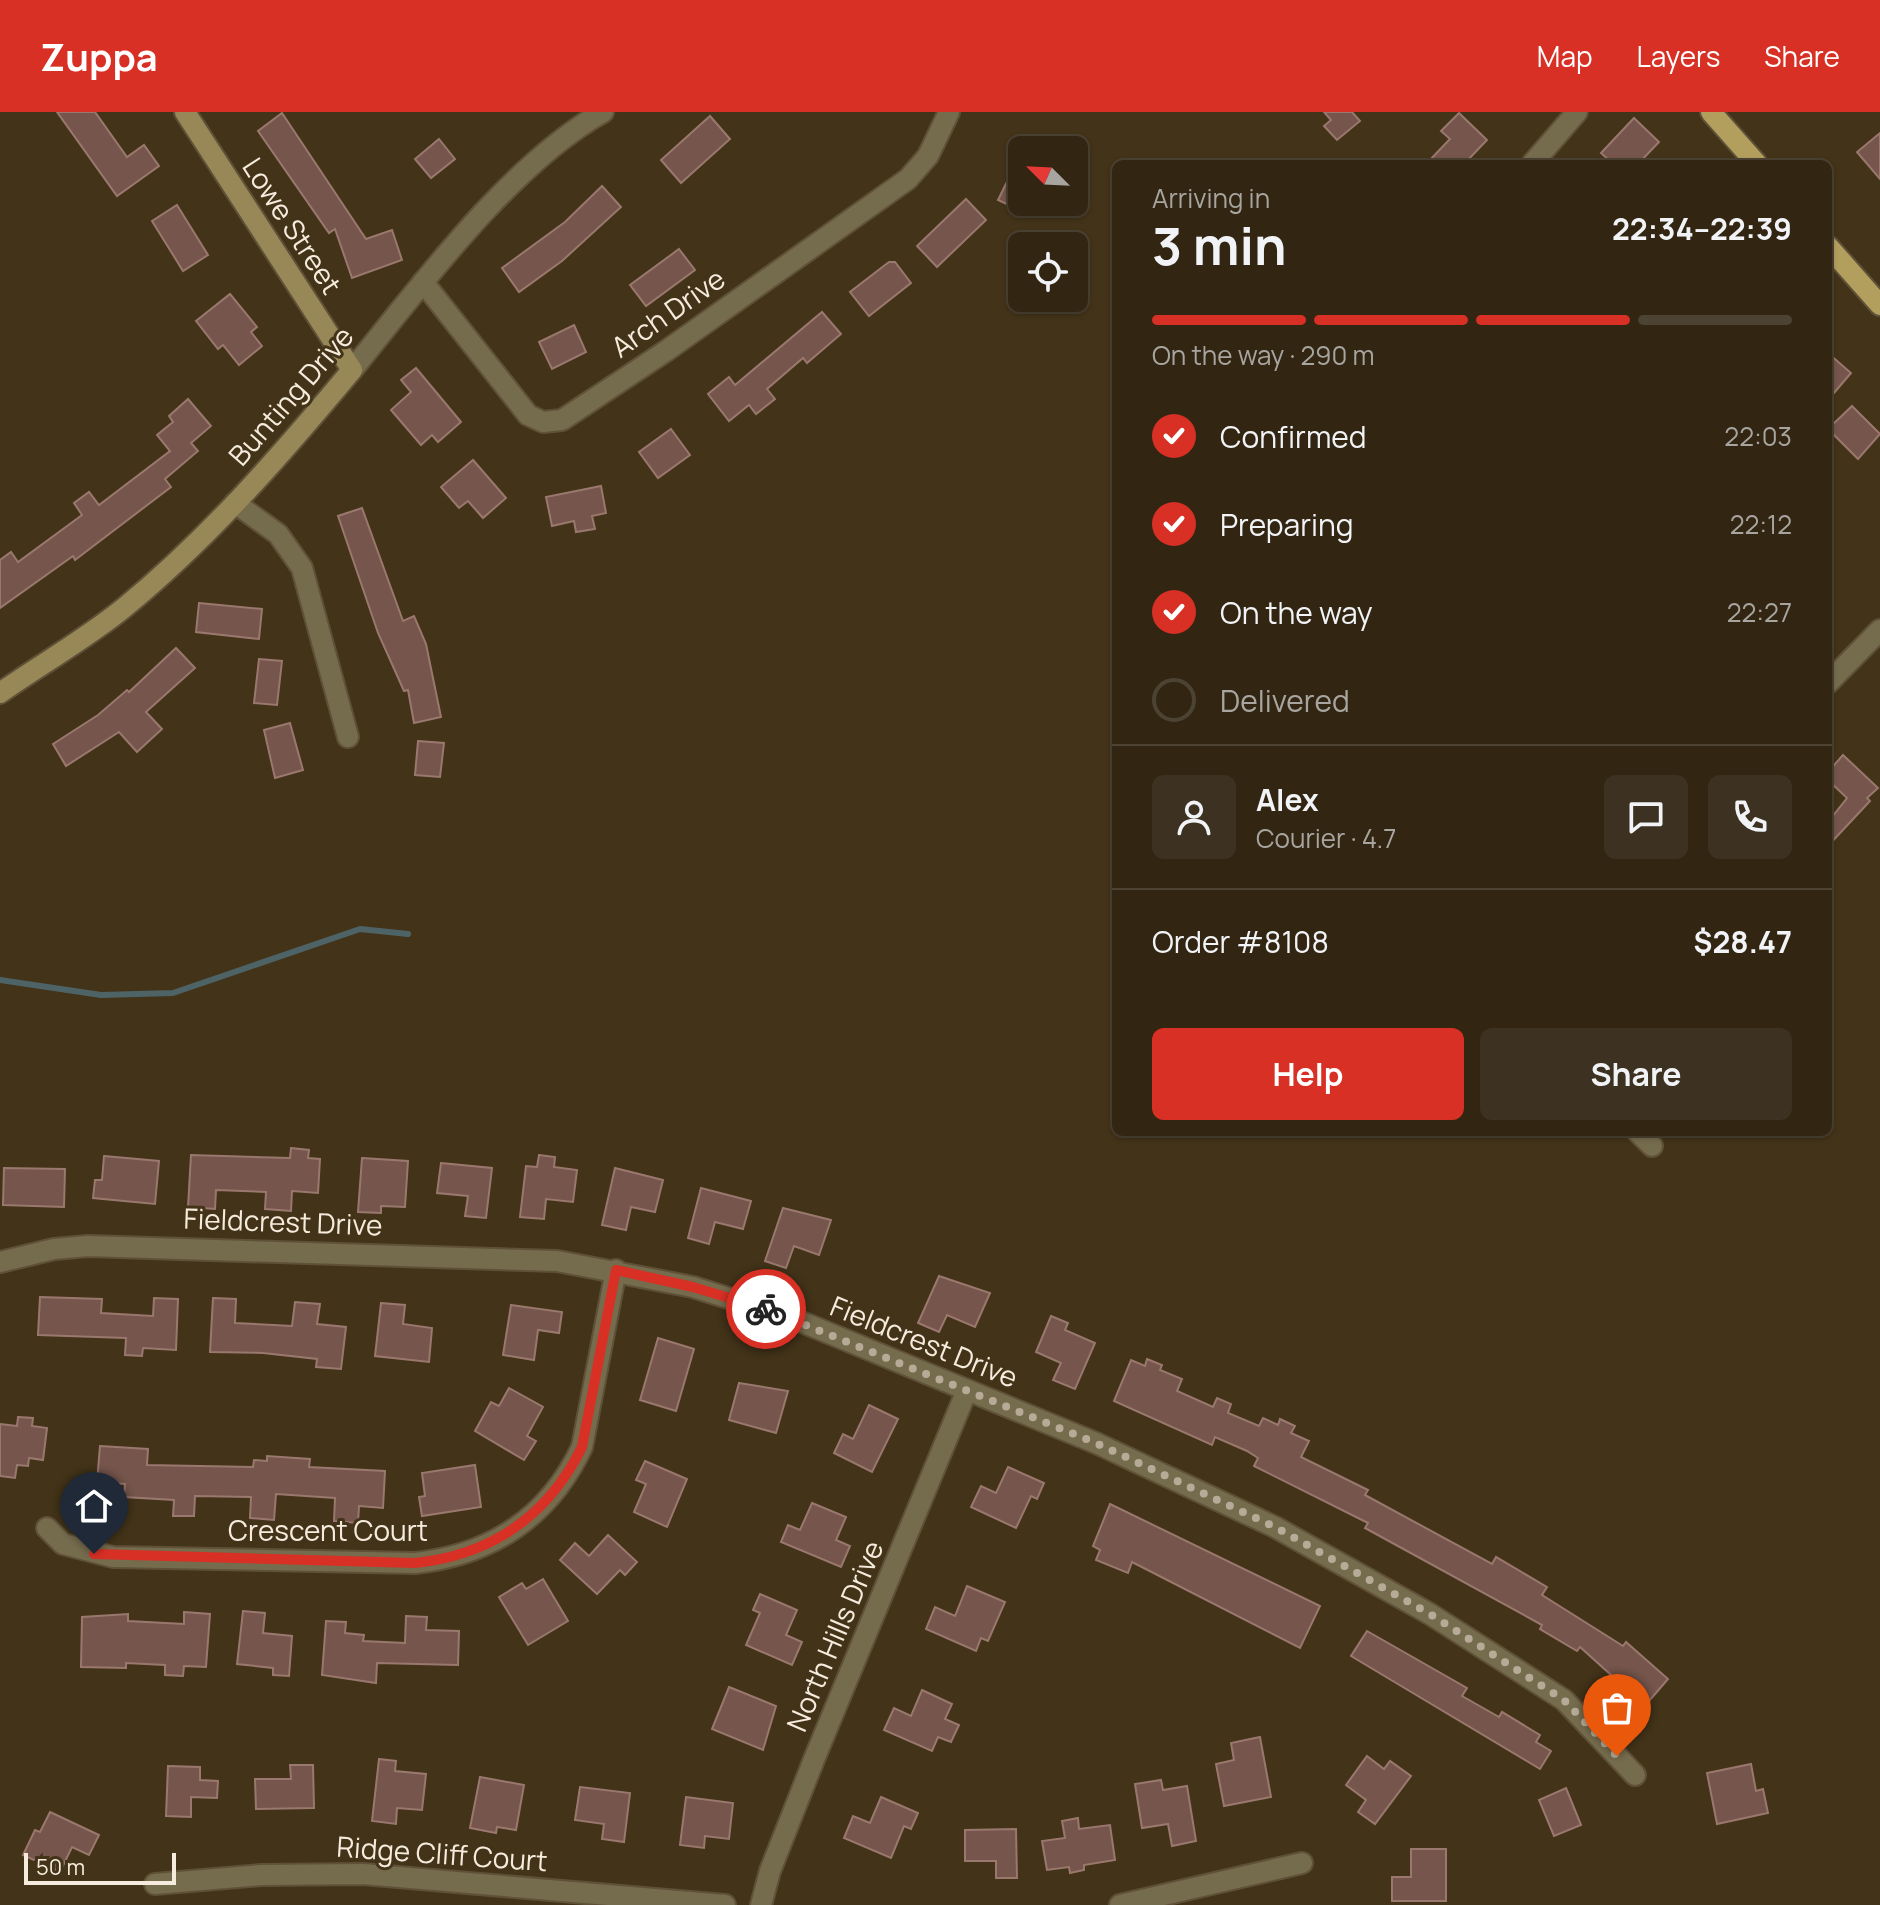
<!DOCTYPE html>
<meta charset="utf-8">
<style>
:root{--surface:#322613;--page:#3d3221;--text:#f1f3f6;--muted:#a8a5a0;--line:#4d4333;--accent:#d93025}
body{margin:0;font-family:Manrope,sans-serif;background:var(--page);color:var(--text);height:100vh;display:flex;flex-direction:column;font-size:30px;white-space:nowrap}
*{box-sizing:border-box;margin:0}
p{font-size:26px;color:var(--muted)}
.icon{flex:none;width:44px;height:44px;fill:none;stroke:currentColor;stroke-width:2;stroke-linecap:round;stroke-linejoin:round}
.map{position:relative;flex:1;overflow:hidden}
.details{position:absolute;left:1112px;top:48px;width:720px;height:976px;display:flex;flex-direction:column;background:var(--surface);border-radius:12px;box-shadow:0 2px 6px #0004,0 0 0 2px var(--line)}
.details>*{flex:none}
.needle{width:52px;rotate:294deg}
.fabs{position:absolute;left:1008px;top:24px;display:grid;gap:16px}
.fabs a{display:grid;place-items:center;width:80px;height:80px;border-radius:12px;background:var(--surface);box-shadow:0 2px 6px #0004,0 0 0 2px var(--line);font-size:40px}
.scale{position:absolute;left:24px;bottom:20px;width:152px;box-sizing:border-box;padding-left:8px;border:4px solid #f6ecdd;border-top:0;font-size:22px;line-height:28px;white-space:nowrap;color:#f6ecdd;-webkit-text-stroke:6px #423319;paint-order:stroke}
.pin{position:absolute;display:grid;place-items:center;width:68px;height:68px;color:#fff;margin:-82px -34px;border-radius:50% 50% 50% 0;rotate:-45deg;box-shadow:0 0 8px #0007}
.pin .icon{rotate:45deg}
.courier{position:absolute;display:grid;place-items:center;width:80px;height:80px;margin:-40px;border:6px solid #d93025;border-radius:50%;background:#fff;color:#222;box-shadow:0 2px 10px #0007}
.head em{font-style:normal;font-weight:700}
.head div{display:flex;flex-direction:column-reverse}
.head{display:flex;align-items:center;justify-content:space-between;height:136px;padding:0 40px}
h1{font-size:52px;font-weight:700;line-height:60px}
.bar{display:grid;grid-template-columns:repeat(4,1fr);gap:12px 8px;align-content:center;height:96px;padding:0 40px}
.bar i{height:10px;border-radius:6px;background:var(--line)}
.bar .on{background:var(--accent)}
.bar p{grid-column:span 4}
.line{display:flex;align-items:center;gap:20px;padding:0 40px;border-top:2px solid var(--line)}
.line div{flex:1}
.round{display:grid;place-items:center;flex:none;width:84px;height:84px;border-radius:12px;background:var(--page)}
ol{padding:0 40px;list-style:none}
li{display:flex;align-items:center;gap:24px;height:88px}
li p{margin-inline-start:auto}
li .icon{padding:8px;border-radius:50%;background:var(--accent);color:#fff;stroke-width:4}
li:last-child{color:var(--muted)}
li i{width:44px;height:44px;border:4px solid var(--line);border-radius:50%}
.button{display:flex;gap:16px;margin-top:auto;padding:16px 40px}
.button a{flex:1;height:92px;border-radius:12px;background:var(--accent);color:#fff;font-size:32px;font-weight:700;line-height:92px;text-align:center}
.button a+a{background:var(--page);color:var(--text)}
header{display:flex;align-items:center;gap:48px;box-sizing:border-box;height:112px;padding:0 40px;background:var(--accent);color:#fff}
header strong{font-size:38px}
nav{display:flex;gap:44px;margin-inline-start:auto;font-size:28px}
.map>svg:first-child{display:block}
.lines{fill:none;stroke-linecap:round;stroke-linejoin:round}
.stream{stroke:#4e6366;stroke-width:6}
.building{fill:#75554c;stroke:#9a786e;stroke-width:2}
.street-casing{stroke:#5f5138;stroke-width:24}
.secondary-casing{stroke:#5f5138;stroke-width:24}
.primary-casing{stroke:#5f5138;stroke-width:24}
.street{stroke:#756b4d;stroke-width:20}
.secondary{stroke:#988857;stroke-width:20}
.primary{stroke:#b29f5e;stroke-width:20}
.done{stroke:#b7ab98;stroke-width:8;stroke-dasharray:0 14.4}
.route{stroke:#d93025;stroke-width:10}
.labels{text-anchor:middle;stroke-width:6;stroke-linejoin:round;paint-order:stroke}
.street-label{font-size:28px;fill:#f6ecdd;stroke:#423319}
</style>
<header>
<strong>Zuppa</strong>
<nav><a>Map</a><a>Layers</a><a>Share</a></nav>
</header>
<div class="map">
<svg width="1880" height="1793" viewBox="0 0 1880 1793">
<rect width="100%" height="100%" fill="#423319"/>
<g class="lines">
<polyline class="stream" points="0,868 101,883 173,881 360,817 408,822"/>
</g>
<g class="building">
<polygon points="57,0 95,0 127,45 144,33 159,54 117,84"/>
<polygon points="1324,0 1352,0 1360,9 1337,28 1324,14 1331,8"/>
<polygon points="282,1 366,127 392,118 402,148 352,166 335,117 329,121 258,19"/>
<polygon points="1459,1 1487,28 1464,52 1426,52 1450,27 1441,19"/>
<polygon points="710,4 730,27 681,71 661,48"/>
<polygon points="1634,6 1659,30 1638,52 1613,52 1601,41"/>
<polygon points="1880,21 1880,67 1857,40"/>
<polygon points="439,27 455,47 431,66 415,47"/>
<polygon points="1022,39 1022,99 998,88"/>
<polygon points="602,74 621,95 562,149 519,180 502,156 565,110"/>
<polygon points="966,87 986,108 937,155 917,134"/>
<polygon points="177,93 208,143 183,159 152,109"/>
<polygon points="679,137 695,158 646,194 630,173"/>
<polygon points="889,150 895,150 911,171 869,204 850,180"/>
<polygon points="230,182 257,215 251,220 262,234 239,253 223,233 218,237 196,209"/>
<polygon points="822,200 841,222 807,251 803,246 767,277 775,287 756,302 749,293 729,309 708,282 729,265 735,273"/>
<polygon points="574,213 586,240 552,257 539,230"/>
<polygon points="1828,241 1851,261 1828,288"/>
<polygon points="416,256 461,310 438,330 432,323 421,333 391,298 411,280 401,268"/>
<polygon points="188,287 211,314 191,331 198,339 165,367 171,375 75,448 73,444 0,496 0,448 11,440 18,450 82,403 74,391 89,380 99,393 170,339 157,323 173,310 169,304"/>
<polygon points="1852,294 1880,322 1858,347 1828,317"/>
<polygon points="671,317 690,343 658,366 639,340"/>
<polygon points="473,348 506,386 483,406 468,389 459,396 441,375"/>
<polygon points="601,374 606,401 592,404 595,417 576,420 574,409 552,414 546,385"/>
<polygon points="362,396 403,509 414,504 426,532 441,605 414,611 408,578 404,579 378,521 338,404"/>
<polygon points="199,491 262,497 259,527 196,520"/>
<polygon points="176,536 195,556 146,600 162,617 137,640 119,620 66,654 53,632 98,603 127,578 129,580"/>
<polygon points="259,547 282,549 277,593 254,591"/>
<polygon points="290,611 303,658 275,666 264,618"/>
<polygon points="418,629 444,631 440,665 415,663"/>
<polygon points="1843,643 1878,676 1867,686 1870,689 1828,734 1828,710 1847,686 1828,668 1828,660"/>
<polygon points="291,1036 309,1038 308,1046 320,1047 318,1081 292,1079 291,1099 265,1097 266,1080 216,1078 215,1097 188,1095 191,1043 290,1046"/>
<polygon points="539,1043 555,1045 554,1055 577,1058 573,1090 546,1087 544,1107 520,1105 526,1054 537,1055"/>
<polygon points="104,1044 159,1049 155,1092 93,1086 95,1068 102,1068"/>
<polygon points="362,1046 408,1049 405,1095 381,1094 381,1101 358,1100"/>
<polygon points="441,1051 492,1056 486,1106 465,1104 468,1084 437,1081"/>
<polygon points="4,1056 65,1057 64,1095 3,1093"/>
<polygon points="615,1056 663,1068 655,1100 631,1095 626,1118 602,1113"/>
<polygon points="701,1076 751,1089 743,1117 715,1110 709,1132 688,1126"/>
<polygon points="783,1096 831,1108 819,1143 794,1134 786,1156 765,1149"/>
<polygon points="939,1164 990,1181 975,1215 947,1203 939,1220 918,1211"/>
<polygon points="40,1185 102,1187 101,1201 153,1204 154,1186 178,1187 176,1238 143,1236 142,1244 125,1243 126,1226 38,1223"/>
<polygon points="213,1186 236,1187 235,1211 292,1214 295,1190 320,1192 317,1212 346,1215 341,1257 316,1255 317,1247 263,1241 210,1240"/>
<polygon points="381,1191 405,1193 403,1212 432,1216 429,1250 375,1244"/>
<polygon points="511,1193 562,1200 559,1221 538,1218 534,1248 503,1243"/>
<polygon points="1051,1204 1068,1211 1065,1218 1095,1231 1075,1277 1053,1268 1061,1251 1036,1240"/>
<polygon points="658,1226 694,1237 676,1299 640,1288"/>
<polygon points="1147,1247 1162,1253 1160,1258 1182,1267 1177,1279 1213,1295 1217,1286 1231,1292 1228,1301 1259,1314 1263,1306 1278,1313 1280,1307 1295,1314 1291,1321 1309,1329 1301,1345 1368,1378 1365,1383 1492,1452 1496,1445 1547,1475 1542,1483 1623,1534 1626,1530 1668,1567 1649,1589 1634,1576 1630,1580 1580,1535 1577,1539 1540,1517 1542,1513 1365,1416 1368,1411 1254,1354 1258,1346 1247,1339 1215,1325 1212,1333 1114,1289 1131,1248 1145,1254"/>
<polygon points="739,1271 788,1279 776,1321 729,1308"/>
<polygon points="509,1276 543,1295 527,1324 536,1329 524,1348 475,1319 491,1290 499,1294"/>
<polygon points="869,1293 898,1307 872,1360 834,1341 843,1322 853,1327"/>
<polygon points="18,1305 33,1306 32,1314 47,1316 43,1348 29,1346 28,1354 17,1353 15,1366 0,1364 0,1312 17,1314"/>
<polygon points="100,1334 148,1337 147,1353 253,1355 254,1348 267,1349 267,1344 310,1347 309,1355 385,1359 383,1396 359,1394 358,1411 334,1409 335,1386 276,1382 274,1408 250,1406 251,1385 195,1384 194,1404 173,1404 174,1388 124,1385 125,1372 97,1370"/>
<polygon points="645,1349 687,1367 667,1415 634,1400 646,1372 636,1368"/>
<polygon points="475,1353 481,1395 422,1404 419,1385 425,1384 422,1361"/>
<polygon points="1008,1355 1044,1371 1037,1387 1031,1384 1016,1416 971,1395 981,1374 996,1381"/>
<polygon points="812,1391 846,1405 836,1428 850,1434 841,1455 781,1430 788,1413 800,1418"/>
<polygon points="1110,1392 1320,1494 1300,1536 1132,1450 1128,1461 1096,1448 1100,1438 1093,1434"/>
<polygon points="608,1423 637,1450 625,1463 620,1458 597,1482 560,1448 575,1431 589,1444"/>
<polygon points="543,1467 568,1509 528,1533 499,1485 522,1471 526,1477"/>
<polygon points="967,1474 1005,1490 988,1529 981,1526 976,1539 926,1517 935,1495 955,1504"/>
<polygon points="760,1482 797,1498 786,1523 802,1530 792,1553 746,1533 760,1501 753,1498"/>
<polygon points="243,1499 265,1501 263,1521 292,1524 289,1564 273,1563 273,1556 237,1552"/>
<polygon points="184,1500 210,1502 206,1555 184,1554 183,1564 165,1563 165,1553 126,1551 126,1556 81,1555 82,1505 128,1502 128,1509 184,1512"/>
<polygon points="406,1504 427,1505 426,1518 459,1519 458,1553 377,1551 376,1571 322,1563 326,1509 346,1510 345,1521 364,1523 363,1529 405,1531"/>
<polygon points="1367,1519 1467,1576 1462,1584 1499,1605 1502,1600 1540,1623 1536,1630 1551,1639 1540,1657 1351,1544"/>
<polygon points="729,1575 776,1594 763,1638 712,1617"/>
<polygon points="922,1578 952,1592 945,1607 959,1613 951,1630 938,1625 932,1639 884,1618 894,1596 911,1604"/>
<polygon points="1260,1625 1271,1685 1224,1694 1216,1652 1234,1648 1231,1631"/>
<polygon points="1367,1644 1384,1657 1390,1649 1411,1664 1375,1712 1358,1700 1366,1688 1346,1673"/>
<polygon points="379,1647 396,1649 395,1659 426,1662 422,1698 397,1696 396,1712 372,1709"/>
<polygon points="1751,1652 1756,1679 1763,1677 1768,1701 1717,1712 1707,1661"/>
<polygon points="290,1653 313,1653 314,1696 256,1697 255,1667 291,1667"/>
<polygon points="168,1654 200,1655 200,1668 218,1669 217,1686 191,1685 191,1705 166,1704"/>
<polygon points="480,1665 524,1673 516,1718 497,1715 496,1721 470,1716"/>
<polygon points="1161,1668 1163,1678 1187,1674 1196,1729 1172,1734 1168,1712 1142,1716 1135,1672"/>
<polygon points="580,1675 630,1681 624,1730 602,1727 604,1712 575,1708"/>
<polygon points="1566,1676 1581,1713 1554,1724 1539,1688"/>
<polygon points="686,1685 733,1691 729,1727 705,1724 704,1736 680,1733"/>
<polygon points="881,1685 918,1701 911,1717 904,1714 891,1746 844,1726 853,1704 870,1711"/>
<polygon points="50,1700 99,1723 89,1743 72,1735 60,1760 23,1743 35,1718 40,1720"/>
<polygon points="1078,1706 1079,1717 1110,1713 1115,1748 1084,1753 1084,1758 1070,1761 1069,1755 1047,1758 1042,1729 1065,1726 1062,1709"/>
<polygon points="1016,1717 1017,1766 996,1766 996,1749 965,1749 965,1718"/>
<polygon points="1411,1737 1446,1737 1446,1789 1392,1789 1392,1765 1411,1765"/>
</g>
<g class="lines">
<g class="street-casing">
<g id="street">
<polyline points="1532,52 1577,0"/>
<polyline points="423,170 528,303 543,310 562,308 666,239 908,67 928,44 949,0"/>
<path d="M352,258C420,175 509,53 603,0"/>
<polyline points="235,391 278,422 302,456 348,625"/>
<polyline points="1828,571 1880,518"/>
<polyline points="1638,1020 1652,1034"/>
<polyline points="0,1150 54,1137 88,1134 557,1149 693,1175 792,1206 1096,1331 1275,1415 1430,1502 1564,1588 1635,1663"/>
<path d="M47,1416L63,1432L113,1445L415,1451C491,1443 549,1405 582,1335L616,1158"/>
<polyline points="155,1772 261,1763 363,1762 725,1793"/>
<polyline points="761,1793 770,1759 815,1645 967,1278"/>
<polyline points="1120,1793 1302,1751"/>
</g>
</g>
<g class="secondary-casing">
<path id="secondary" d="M0,581C41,552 86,527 125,495C210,425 282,342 352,258L185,0"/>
</g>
<g class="primary-casing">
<g id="primary">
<polyline points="1711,0 1757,52"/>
<polyline points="1828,134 1880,193"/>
</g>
</g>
<use href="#street" class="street"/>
<use href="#secondary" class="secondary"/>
<use href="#primary" class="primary"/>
</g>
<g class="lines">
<polyline class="done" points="766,1197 1096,1331 1275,1415 1430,1502 1564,1588 1617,1644"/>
<path class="route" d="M94,1442L415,1451C491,1443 548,1404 582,1335L616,1158L693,1175L766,1197"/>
</g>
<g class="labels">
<g class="street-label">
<text transform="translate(292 114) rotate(57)" y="10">Lowe Street</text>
<text transform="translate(668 201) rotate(-35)" y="10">Arch Drive</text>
<text transform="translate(291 284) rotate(-49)" y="10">Bunting Drive</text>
<text transform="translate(283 1110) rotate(2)" y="10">Fieldcrest Drive</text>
<text transform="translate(924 1230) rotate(22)" y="10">Fieldcrest Drive</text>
<text x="328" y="1429">Crescent Court</text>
<text transform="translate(835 1524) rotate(-67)" y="10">North Hills Drive</text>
<text transform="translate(442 1742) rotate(4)" y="10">Ridge Cliff Court</text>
</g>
</g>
</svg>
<div class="fabs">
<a><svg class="needle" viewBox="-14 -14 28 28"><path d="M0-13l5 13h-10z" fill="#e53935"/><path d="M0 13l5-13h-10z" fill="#a8a5a0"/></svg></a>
<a><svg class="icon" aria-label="locate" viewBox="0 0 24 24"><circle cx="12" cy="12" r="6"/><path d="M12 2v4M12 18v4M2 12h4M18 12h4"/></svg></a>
</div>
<div class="scale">50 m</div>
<div class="pin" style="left:1617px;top:1644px;background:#ea580c"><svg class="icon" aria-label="bag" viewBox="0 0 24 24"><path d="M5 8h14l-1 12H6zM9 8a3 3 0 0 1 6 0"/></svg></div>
<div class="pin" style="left:94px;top:1442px;background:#1f2937"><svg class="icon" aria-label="home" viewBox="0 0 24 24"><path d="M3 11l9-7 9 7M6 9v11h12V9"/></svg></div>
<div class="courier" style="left:766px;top:1197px"><svg class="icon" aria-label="bike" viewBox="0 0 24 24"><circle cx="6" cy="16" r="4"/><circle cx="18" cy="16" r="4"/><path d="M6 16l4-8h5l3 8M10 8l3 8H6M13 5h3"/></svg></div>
<section class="details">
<div class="head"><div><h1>3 min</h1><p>Arriving in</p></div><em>22:34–22:39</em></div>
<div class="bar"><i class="on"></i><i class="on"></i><i class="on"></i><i></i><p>On the way · 290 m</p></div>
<ol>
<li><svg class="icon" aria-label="check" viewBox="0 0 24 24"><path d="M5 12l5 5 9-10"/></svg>Confirmed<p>22:03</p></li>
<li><svg class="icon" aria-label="check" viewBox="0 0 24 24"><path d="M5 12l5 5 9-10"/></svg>Preparing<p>22:12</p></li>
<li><svg class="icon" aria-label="check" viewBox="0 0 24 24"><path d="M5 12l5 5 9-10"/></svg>On the way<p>22:27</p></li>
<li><i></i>Delivered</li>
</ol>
<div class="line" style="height:144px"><a class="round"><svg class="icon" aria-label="person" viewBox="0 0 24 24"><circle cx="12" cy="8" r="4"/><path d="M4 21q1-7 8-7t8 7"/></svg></a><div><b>Alex</b><p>Courier · 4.7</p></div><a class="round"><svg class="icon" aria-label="chat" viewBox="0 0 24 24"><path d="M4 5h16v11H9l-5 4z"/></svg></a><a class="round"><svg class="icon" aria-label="phone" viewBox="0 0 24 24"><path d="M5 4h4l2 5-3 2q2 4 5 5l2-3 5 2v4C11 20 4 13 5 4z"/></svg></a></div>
<div class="line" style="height:104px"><div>Order #8108</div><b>$28.47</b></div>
<div class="button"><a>Help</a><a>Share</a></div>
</section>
</div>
